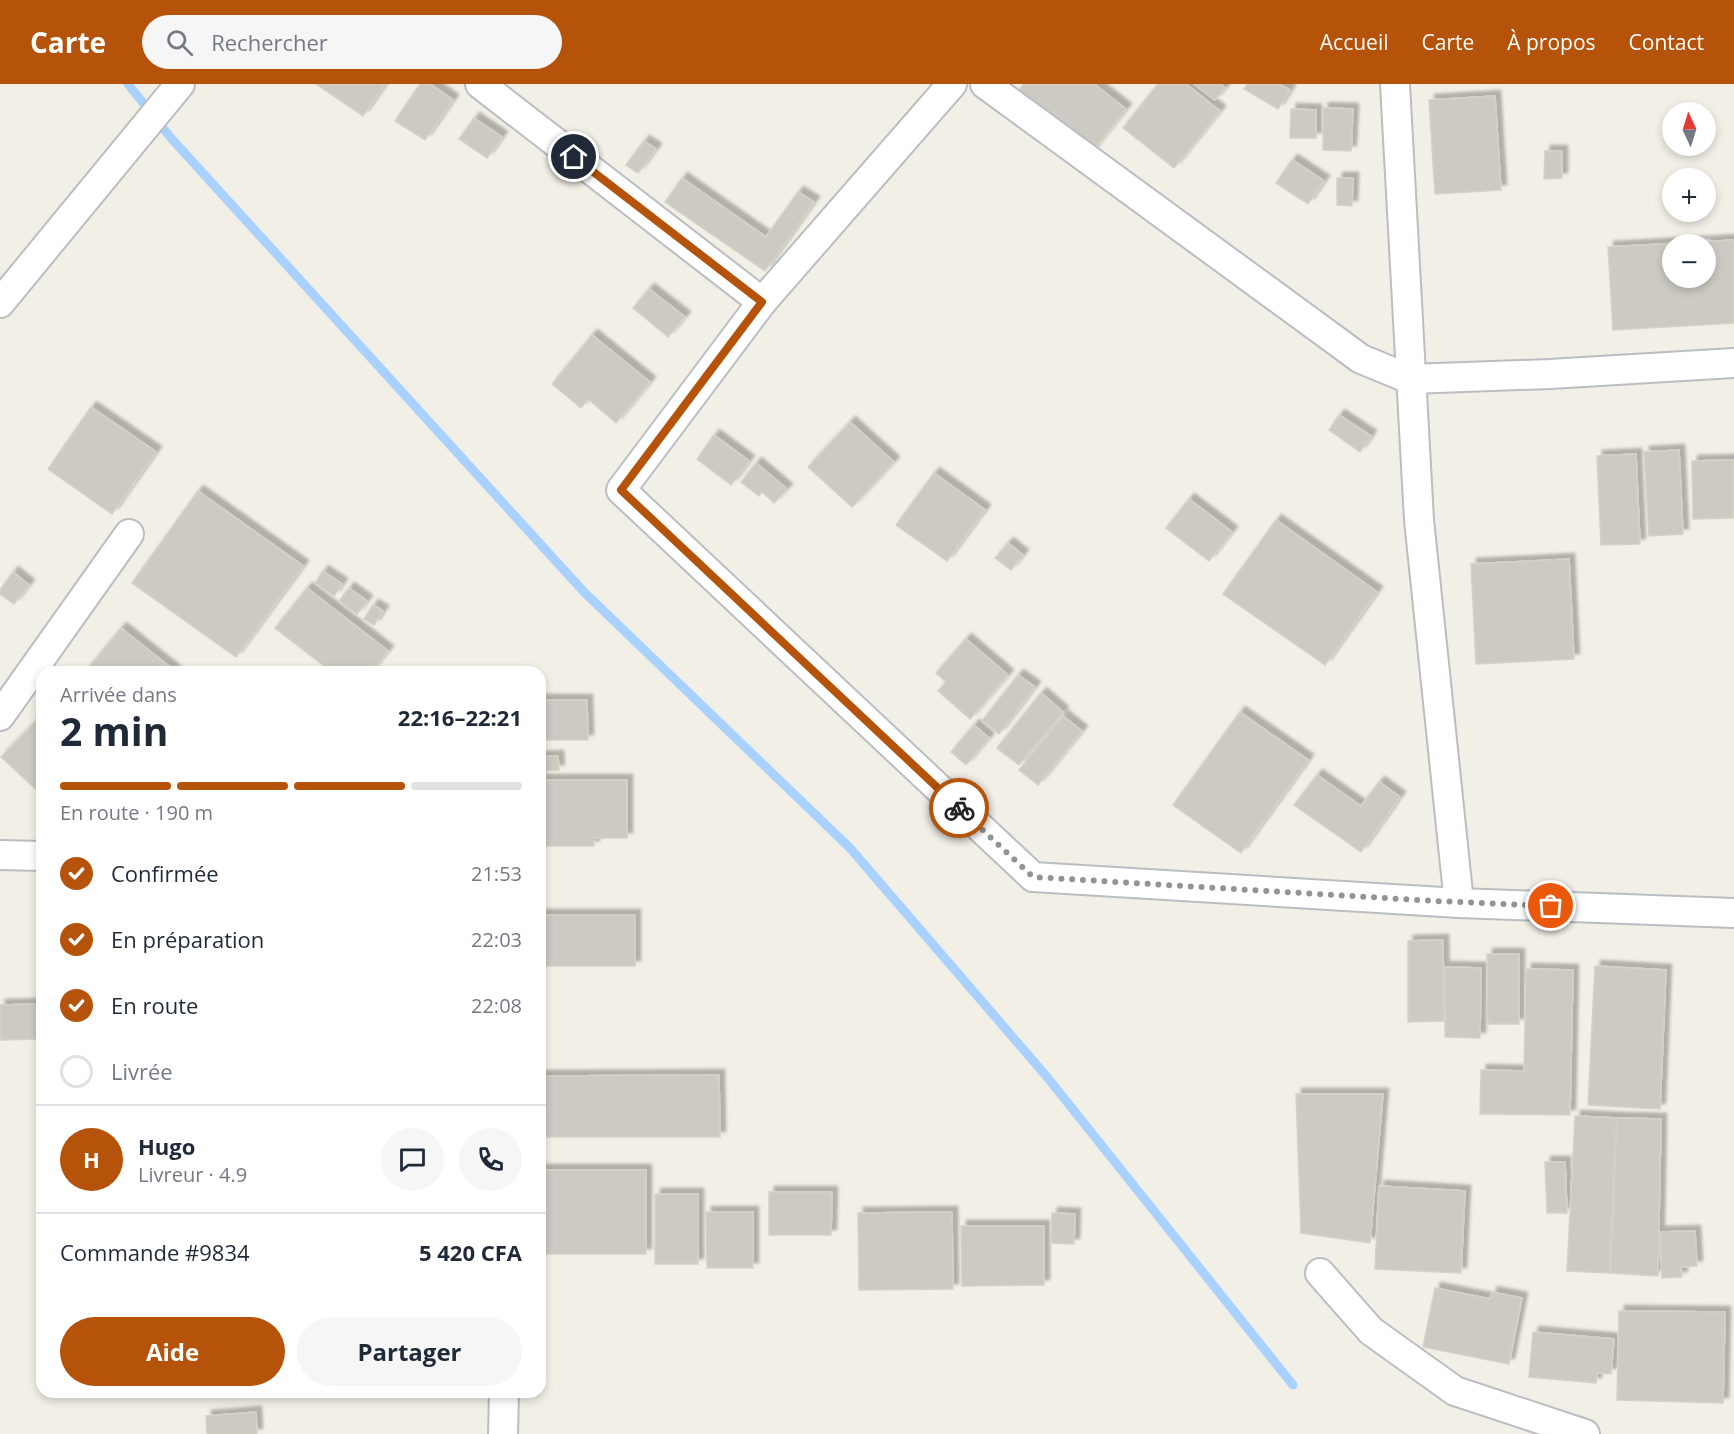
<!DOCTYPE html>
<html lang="fr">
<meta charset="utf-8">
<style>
:root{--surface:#fff;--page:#f6f6f7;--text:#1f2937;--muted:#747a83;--line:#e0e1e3;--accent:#b45309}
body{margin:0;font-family:"Open Sans",sans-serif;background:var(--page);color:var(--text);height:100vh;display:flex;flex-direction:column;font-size:22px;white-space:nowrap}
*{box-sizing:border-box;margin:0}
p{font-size:20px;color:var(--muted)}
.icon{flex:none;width:33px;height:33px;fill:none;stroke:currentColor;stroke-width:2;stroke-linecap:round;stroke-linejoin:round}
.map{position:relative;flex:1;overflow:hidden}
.drawer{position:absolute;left:36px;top:582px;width:510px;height:732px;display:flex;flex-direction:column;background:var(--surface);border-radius:18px;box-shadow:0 3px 9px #0003}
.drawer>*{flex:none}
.needle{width:39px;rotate:356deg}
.tools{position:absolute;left:1662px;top:18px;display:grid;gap:12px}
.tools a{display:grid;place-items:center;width:54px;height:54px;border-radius:50%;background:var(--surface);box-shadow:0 3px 9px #0003;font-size:30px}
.pin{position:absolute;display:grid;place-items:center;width:51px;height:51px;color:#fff;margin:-26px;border:3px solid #fff;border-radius:50%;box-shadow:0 2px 6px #0007}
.courier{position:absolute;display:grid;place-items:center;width:60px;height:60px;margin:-30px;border:4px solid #b45309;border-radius:50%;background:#fff;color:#222;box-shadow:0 2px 8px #0007}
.summary em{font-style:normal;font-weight:700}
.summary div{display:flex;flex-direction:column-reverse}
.summary{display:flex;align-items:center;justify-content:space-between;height:102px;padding:0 24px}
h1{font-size:39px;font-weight:700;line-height:45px}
.bar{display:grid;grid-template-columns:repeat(4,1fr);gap:9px 6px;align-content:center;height:72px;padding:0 24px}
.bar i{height:8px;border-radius:4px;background:var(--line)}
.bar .current{background:var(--accent)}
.bar p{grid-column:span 4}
.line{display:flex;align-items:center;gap:15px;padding:0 24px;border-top:2px solid var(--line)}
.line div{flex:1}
.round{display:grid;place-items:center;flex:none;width:63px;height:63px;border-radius:32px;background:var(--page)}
ol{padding:0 24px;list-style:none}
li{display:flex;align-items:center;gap:18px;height:66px}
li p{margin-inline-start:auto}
li .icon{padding:6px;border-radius:50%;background:var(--accent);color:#fff;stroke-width:4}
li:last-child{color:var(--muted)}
li i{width:33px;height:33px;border:3px solid var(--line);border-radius:50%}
.action{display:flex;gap:12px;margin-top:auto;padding:12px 24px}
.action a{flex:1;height:69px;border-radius:36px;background:var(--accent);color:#fff;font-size:24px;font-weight:700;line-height:69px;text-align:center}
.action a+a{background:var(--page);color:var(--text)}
header{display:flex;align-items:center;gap:36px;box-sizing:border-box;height:84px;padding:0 30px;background:var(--accent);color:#fff}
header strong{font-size:28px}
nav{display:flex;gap:33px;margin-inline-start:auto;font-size:21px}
.search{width:420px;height:54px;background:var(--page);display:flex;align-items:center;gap:15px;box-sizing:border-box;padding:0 21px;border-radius:33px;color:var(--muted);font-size:22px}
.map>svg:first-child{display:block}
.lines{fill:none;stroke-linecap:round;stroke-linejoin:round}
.stream{stroke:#a8d1ff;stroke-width:9}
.building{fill:#cccac3;stroke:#d6d2c3;stroke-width:1.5;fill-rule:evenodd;filter:url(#shadow)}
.minor-casing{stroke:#babdc2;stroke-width:32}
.minor{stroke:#fff;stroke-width:28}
.done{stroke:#919394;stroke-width:6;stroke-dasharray:0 10.8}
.route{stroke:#b45309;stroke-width:8}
</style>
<header>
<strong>Carte</strong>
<div class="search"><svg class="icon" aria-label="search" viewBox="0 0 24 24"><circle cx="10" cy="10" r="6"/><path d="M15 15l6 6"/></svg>Rechercher</div>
<nav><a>Accueil</a><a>Carte</a><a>À propos</a><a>Contact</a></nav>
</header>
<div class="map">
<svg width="1734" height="1350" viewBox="0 0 1734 1350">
<defs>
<filter id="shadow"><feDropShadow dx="5.5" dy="-5.5" stdDeviation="1.5" flood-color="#0004"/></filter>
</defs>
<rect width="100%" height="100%" fill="#f1efe6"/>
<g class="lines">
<polyline class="stream" points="128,0 171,54 584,508 850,764 1047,993 1293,1301"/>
</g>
<g class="building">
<polygon points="316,0 385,0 363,32"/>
<polygon points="420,0 430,0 453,16 425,56 395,37"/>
<polygon points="1024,0 1094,0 1126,25 1086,75 1011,17"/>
<polygon points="1158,0 1186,0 1220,27 1174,84 1123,44"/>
<polygon points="1194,0 1220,0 1225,4 1215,16"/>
<polygon points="1247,0 1279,0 1290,6 1278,25 1244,5"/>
<polygon points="1495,12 1501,106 1435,110 1429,16"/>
<polygon points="1323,24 1353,25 1351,67 1323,66"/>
<polygon points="1291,25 1316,26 1316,54 1290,54"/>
<polygon points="474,34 502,53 487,74 459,55"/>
<polygon points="644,57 656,65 638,89 626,81"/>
<polygon points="1545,67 1562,67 1562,94 1544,95"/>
<polygon points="1292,76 1324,97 1308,120 1276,99"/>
<polygon points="682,94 766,153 798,108 814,118 765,187 665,118"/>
<polygon points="1337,94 1353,94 1352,122 1337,121"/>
<path d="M1734,156V239L1613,246L1608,163ZM1672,160H1706V194H1672Z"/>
<polygon points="649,205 685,233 668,253 633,224"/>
<polygon points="592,251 650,298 616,339 588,315 581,324 552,300"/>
<polygon points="91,323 156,368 112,430 48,385"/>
<polygon points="1339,331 1371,352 1360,368 1329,346"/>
<polygon points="850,338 894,378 852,423 808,383"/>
<polygon points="714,351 749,377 731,401 697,375"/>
<polygon points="1679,366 1683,450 1649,452 1644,368"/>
<polygon points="1636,370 1640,460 1601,461 1597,372"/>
<polygon points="1733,376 1733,434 1693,435 1692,377"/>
<polygon points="756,379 787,405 774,419 762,408 759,412 741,398"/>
<polygon points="934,389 985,426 947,477 896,441"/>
<polygon points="198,407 303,482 236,573 132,499"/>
<polygon points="1189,415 1232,448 1209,477 1166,444"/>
<polygon points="1276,436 1377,508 1325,581 1223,510"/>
<polygon points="1008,459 1023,471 1011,486 995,474"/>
<polygon points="1569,475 1574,575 1476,580 1471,480"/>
<polygon points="323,487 342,500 334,512 315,499"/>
<polygon points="13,488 29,501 14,520 0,510 0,506"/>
<polygon points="307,504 388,567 371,588 332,588 275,544"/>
<polygon points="349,504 367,517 357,530 339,517"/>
<polygon points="373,521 383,527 374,541 364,535"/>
<polygon points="121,544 176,588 85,588"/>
<polygon points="966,555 1008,591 970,635 938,607 946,598 936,589"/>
<polygon points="1018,591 1035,603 999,650 982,637"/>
<polygon points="1041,609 1063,628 1019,681 997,664"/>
<polygon points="540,616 587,616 588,656 540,656"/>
<polygon points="1240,628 1308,676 1241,769 1173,721"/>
<polygon points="42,631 42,711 1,673"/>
<polygon points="1063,632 1082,647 1038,701 1019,686"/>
<polygon points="974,641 989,654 966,681 951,668"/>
<polygon points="558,672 559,686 540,687 540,673"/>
<polygon points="1317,691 1361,722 1379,698 1400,713 1361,768 1294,721"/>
<polygon points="540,696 627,696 627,754 594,754 594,762 540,762"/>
<rect x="540" y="831" width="95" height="51"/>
<polygon points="1443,856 1444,937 1408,938 1408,857"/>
<polygon points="1487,870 1519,870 1519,940 1488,940"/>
<polygon points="1595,882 1666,886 1660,1025 1588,1021"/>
<polygon points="1445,883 1481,884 1480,954 1445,953"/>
<polygon points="1526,885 1573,886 1570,1031 1480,1030 1481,986 1524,987"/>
<polygon points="42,920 42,955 0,956 0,921"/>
<polygon points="719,991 720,1053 540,1053 540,992"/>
<polygon points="1296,1010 1383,1010 1370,1159 1301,1149"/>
<polygon points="1575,1032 1617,1034 1610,1189 1567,1187"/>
<polygon points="1617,1034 1661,1035 1658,1192 1610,1189"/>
<polygon points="1545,1078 1565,1078 1567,1129 1547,1129"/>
<rect x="540" y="1086" width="106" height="84"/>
<polygon points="1379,1102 1465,1107 1461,1189 1375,1185"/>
<polygon points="769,1108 832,1108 831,1151 769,1151"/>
<rect x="655" y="1110" width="43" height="70"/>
<polygon points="706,1128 753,1128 753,1184 707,1184"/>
<polygon points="952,1128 953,1205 859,1206 858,1129"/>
<polygon points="1052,1129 1075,1130 1074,1160 1051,1159"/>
<polygon points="961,1142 1044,1142 1044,1201 962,1202"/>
<polygon points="1695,1147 1697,1182 1681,1183 1682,1193 1662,1194 1660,1148"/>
<polygon points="1435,1204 1490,1215 1492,1208 1522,1214 1509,1280 1423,1263"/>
<polygon points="1619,1227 1725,1228 1723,1319 1617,1316"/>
<polygon points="1533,1248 1614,1255 1611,1290 1597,1289 1596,1299 1529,1293"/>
<polygon points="256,1328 257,1350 207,1350 206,1332"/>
</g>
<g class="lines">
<g class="minor-casing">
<g id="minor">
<polyline points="480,0 762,218"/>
<polyline points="952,0 762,218 621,406 1033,793 1459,819 1734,829"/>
<polyline points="985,0 1361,275 1410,295 1550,290 1734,279"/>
<polyline points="1395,0 1419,436 1459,819"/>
<polyline points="0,219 180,0"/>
<polyline points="0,632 129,450"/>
<polyline points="0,771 42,772"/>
<polyline points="1320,1189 1371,1247 1455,1307 1585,1350"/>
<polyline points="503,1350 504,1308"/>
</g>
</g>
<use href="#minor" class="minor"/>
</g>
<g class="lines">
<polyline class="done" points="959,724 1033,793 1435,817 1551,822"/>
<polyline class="route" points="574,73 762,218 621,406 959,724"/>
</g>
</svg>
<div class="tools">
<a><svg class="needle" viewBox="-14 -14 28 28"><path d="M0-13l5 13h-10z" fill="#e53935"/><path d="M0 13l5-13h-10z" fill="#747a83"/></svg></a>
<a>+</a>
<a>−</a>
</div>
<div class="pin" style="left:1551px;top:822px;background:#ea580c"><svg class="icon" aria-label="bag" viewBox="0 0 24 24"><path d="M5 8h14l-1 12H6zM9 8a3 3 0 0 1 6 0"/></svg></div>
<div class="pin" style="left:574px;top:73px;background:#1f2937"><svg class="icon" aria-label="home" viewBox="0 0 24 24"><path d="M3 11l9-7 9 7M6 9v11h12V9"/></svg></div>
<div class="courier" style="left:959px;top:724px"><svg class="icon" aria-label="bike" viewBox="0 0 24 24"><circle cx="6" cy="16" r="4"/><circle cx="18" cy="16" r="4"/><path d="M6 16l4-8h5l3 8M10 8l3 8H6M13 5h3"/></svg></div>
<section class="drawer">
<div class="summary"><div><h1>2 min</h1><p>Arrivée dans</p></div><em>22:16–22:21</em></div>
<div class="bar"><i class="current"></i><i class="current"></i><i class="current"></i><i></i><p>En route · 190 m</p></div>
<ol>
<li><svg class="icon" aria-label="check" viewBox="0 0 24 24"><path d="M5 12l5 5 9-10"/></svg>Confirmée<p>21:53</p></li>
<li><svg class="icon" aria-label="check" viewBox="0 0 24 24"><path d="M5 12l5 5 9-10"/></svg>En préparation<p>22:03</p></li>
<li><svg class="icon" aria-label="check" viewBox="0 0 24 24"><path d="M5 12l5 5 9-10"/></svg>En route<p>22:08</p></li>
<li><i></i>Livrée</li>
</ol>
<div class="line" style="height:108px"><b class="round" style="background:var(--accent);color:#fff">H</b><div><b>Hugo</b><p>Livreur · 4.9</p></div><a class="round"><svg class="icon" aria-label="chat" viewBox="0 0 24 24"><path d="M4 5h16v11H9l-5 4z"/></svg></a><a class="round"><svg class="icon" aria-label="phone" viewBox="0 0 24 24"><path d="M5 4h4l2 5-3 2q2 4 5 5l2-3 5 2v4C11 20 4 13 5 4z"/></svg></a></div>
<div class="line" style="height:78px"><div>Commande #9834</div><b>5 420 CFA</b></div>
<div class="action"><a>Aide</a><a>Partager</a></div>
</section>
</div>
